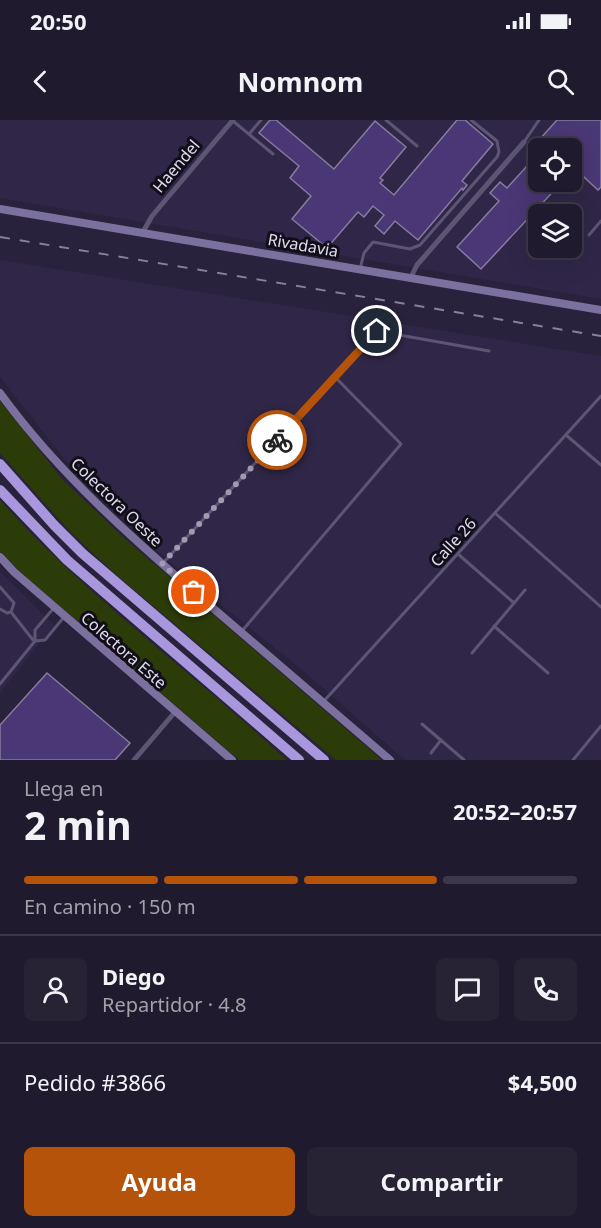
<!DOCTYPE html>
<html lang="es">
<meta charset="utf-8">
<style>
:root{--surface:#1f1a2d;--page:#272335;--text:#f1f3f6;--muted:#a1a1aa;--line:#3c3849;--accent:#b45309}
body{margin:0;font-family:"Noto Sans",sans-serif;background:var(--page);color:var(--text);height:100vh;display:flex;flex-direction:column;font-size:22px;white-space:nowrap}
*{box-sizing:border-box;margin:0}
p{font-size:20px;color:var(--muted)}
.icon{flex:none;width:33px;height:33px;fill:none;stroke:currentColor;stroke-width:2;stroke-linecap:round;stroke-linejoin:round}
.map{position:relative;height:640px;overflow:hidden}
.details{display:flex;flex-direction:column;background:var(--surface);flex:1}
.details>*{flex:none}
.buttons{position:absolute;left:528px;top:18px;display:grid;gap:12px}
.buttons a{display:grid;place-items:center;width:54px;height:54px;border-radius:9px;background:var(--surface);box-shadow:0 6px 24px #0002,0 0 0 2px var(--line);font-size:30px}
.pin{position:absolute;display:grid;place-items:center;width:51px;height:51px;color:#fff;margin:-26px;border:3px solid #fff;border-radius:50%;box-shadow:0 2px 6px #0007}
.courier{position:absolute;display:grid;place-items:center;width:60px;height:60px;margin:-30px;border:4px solid #b45309;border-radius:50%;background:#fff;color:#222;box-shadow:0 2px 8px #0007}
.headline em{font-style:normal;font-weight:700}
.headline div{display:flex;flex-direction:column-reverse}
.headline{display:flex;align-items:center;justify-content:space-between;height:102px;padding:0 24px}
h1{font-size:39px;font-weight:700;line-height:45px}
.bar{display:grid;grid-template-columns:repeat(4,1fr);gap:9px 6px;align-content:center;height:72px;padding:0 24px}
.bar i{height:8px;border-radius:4px;background:var(--line)}
.bar .active{background:var(--accent)}
.bar p{grid-column:span 4}
.line{display:flex;align-items:center;gap:15px;padding:0 24px;border-top:2px solid var(--line)}
.line div{flex:1}
.round{display:grid;place-items:center;flex:none;width:63px;height:63px;border-radius:9px;background:var(--page)}
.cta{display:flex;gap:12px;margin-top:auto;padding:12px 24px}
.cta a{flex:1;height:69px;border-radius:9px;background:var(--accent);color:#fff;font-size:24px;font-weight:700;line-height:69px;text-align:center}
.cta a+a{background:var(--page);color:var(--text)}
.status{display:flex;justify-content:space-between;align-items:center;height:42px;padding:0 30px;background:var(--surface);direction:ltr}
.status svg{height:16px;fill:currentColor}
header{display:flex;justify-content:space-between;align-items:center;height:78px;padding:0 24px;background:var(--surface);font-size:27px;font-weight:700}
.map>svg:first-child{display:block}
.built{fill:#302748;fill-rule:evenodd}
.green{fill:#2c3c09}
.building{fill:#4a3775;stroke:#857d9e;stroke-width:1.5}
.lines{fill:none;stroke-linecap:round;stroke-linejoin:round}
.lane{stroke:#5d5673;stroke-width:3}
.street{stroke:#5d5673;stroke-width:5}
.secondary{stroke:#7c719e;stroke-width:8}
.highway{stroke:#a997dd;stroke-width:10}
.rail{stroke:#878298;stroke-width:2;stroke-dasharray:10 10;stroke-linecap:butt}
.done{stroke:#a09bb0;stroke-width:6;stroke-dasharray:0 10.8}
.route{stroke:#b45309;stroke-width:8}
.labels{text-anchor:middle;stroke-width:6;stroke-linejoin:round;paint-order:stroke}
.street-label{font-size:16px;fill:#e0dcee;stroke:#110e19}
</style>
<div class="status"><b>20:50</b><svg viewBox="0 0 49 12"><path d="M0 12V9h3v3zM5 12V6h3v6zM10 12V3h3v9zM15 12V0h3v12zM26 1h20v11H26zM47 4h2v5h-2z"/></svg></div>
<header><svg class="icon" aria-label="back" viewBox="0 0 24 24"><path d="M15 5l-7 7 7 7"/></svg>Nomnom<svg class="icon" aria-label="search" viewBox="0 0 24 24"><circle cx="10" cy="10" r="6"/><path d="M15 15l6 6"/></svg></header>
<div class="map">
<svg width="601" height="640" viewBox="0 0 601 640">
<rect width="100%" height="100%" fill="#29223c"/>
<g class="built">
<path d="M0,0H601V179L0,78ZM538,28H572V62H538ZM538,94H572V128H538Z"/>
<polygon points="0,140 601,236 601,640 405,640 301,549 189,459 97,376 66,341 0,257"/>
<polygon points="0,452 54,505 0,573"/>
</g>
<g class="green">
<polygon points="0,281 62,359 123,417 382,640 336,640 119,457 72,414 0,333"/>
<path d="M0,380C59,447 127,501 194,559C226,585 256,613 287,640H239L18,450L0,431Z"/>
</g>
<g class="building">
<polygon points="270,0 276,0 334,49 375,1 406,27 380,58 383,60 380,63 394,75 457,0 465,0 493,24 462,61 467,65 463,70 462,68 418,120 395,101 384,114 375,106 384,95 373,86 364,97 358,92 327,128 292,99 311,76 290,58 299,46 259,13"/>
<polygon points="557,0 601,0 601,67 598,70 574,48 572,51 572,28 551,28 540,19"/>
<polygon points="538,34 538,62 562,62 481,149 457,127 499,81 490,73 500,62 507,68"/>
<polygon points="47,553 130,623 115,640 0,640 0,605"/>
</g>
<g class="lines">
<g class="lane">
<polyline points="386,0 417,26"/>
<polyline points="233,1 273,34"/>
<polyline points="250,13 261,0"/>
<polyline points="524,22 539,0"/>
<polyline points="589,115 601,101"/>
<polyline points="360,149 364,133 373,122 410,129 420,125 497,37 499,32 497,21 471,0"/>
<polyline points="566,315 601,345"/>
<polyline points="495,393 601,487"/>
<polyline points="458,434 514,483"/>
<polyline points="163,443 377,211 489,231"/>
<polyline points="0,467 14,483 11,492"/>
<polyline points="0,489 7,493 11,492 33,520"/>
<polyline points="494,506 548,553"/>
<polyline points="242,511 401,324 335,257"/>
<polyline points="35,521 45,520 64,497"/>
<polyline points="472,533 525,470"/>
<polyline points="0,564 35,521 35,510 53,489"/>
<polyline points="324,581 601,276"/>
<polyline points="422,604 464,640"/>
<polyline points="431,633 441,620"/>
<polyline points="573,640 601,606"/>
</g>
<g class="street">
<polyline points="143,112 152,96 233,0"/>
<polyline points="411,157 417,145 524,22"/>
<polyline points="134,640 175,592"/>
</g>
<g class="secondary">
<polyline points="0,89 601,190"/>
<path d="M0,273C58,353 133,419 207,483C268,536 329,588 390,640"/>
<polyline points="0,437 14,452 232,640"/>
</g>
<g class="highway">
<polyline points="0,344 54,405 82,433 324,640"/>
<polyline points="0,370 67,440 299,640"/>
</g>
<polyline class="rail" points="0,117 601,216"/>
</g>
<g class="lines">
<polyline class="done" points="194,472 162,444 277,320"/>
<polyline class="route" points="277,320 377,211"/>
</g>
<g class="labels">
<g class="street-label">
<text transform="translate(176 46) rotate(-50)" y="6">Haendel</text>
<text transform="translate(303 125) rotate(10)" y="6">Rivadavia</text>
<text transform="translate(117 382) rotate(44)" y="6">Colectora Oeste</text>
<text transform="translate(453 422) rotate(-48)" y="6">Calle 26</text>
<text transform="translate(124 530) rotate(41)" y="6">Colectora Este</text>
</g>
</g>
</svg>
<div class="buttons">
<a><svg class="icon" aria-label="locate" viewBox="0 0 24 24"><circle cx="12" cy="12" r="6"/><path d="M12 2v4M12 18v4M2 12h4M18 12h4"/></svg></a>
<a><svg class="icon" aria-label="layers" viewBox="0 0 24 24"><path d="M12 4l9 5-9 5-9-5zM3 14l9 5 9-5"/></svg></a>
</div>
<div class="pin" style="left:194px;top:472px;background:#ea580c"><svg class="icon" aria-label="bag" viewBox="0 0 24 24"><path d="M5 8h14l-1 12H6zM9 8a3 3 0 0 1 6 0"/></svg></div>
<div class="pin" style="left:377px;top:211px;background:#1f2937"><svg class="icon" aria-label="home" viewBox="0 0 24 24"><path d="M3 11l9-7 9 7M6 9v11h12V9"/></svg></div>
<div class="courier" style="left:277px;top:320px"><svg class="icon" aria-label="bike" viewBox="0 0 24 24"><circle cx="6" cy="16" r="4"/><circle cx="18" cy="16" r="4"/><path d="M6 16l4-8h5l3 8M10 8l3 8H6M13 5h3"/></svg></div>
</div>
<section class="details">
<div class="headline"><div><h1>2 min</h1><p>Llega en</p></div><em>20:52–20:57</em></div>
<div class="bar"><i class="active"></i><i class="active"></i><i class="active"></i><i></i><p>En camino · 150 m</p></div>
<div class="line" style="height:108px"><a class="round"><svg class="icon" aria-label="person" viewBox="0 0 24 24"><circle cx="12" cy="8" r="4"/><path d="M4 21q1-7 8-7t8 7"/></svg></a><div><b>Diego</b><p>Repartidor · 4.8</p></div><a class="round"><svg class="icon" aria-label="chat" viewBox="0 0 24 24"><path d="M4 5h16v11H9l-5 4z"/></svg></a><a class="round"><svg class="icon" aria-label="phone" viewBox="0 0 24 24"><path d="M5 4h4l2 5-3 2q2 4 5 5l2-3 5 2v4C11 20 4 13 5 4z"/></svg></a></div>
<div class="line" style="height:78px"><div>Pedido #3866</div><b>$4,500</b></div>
<div class="cta"><a>Ayuda</a><a>Compartir</a></div>
</section>
